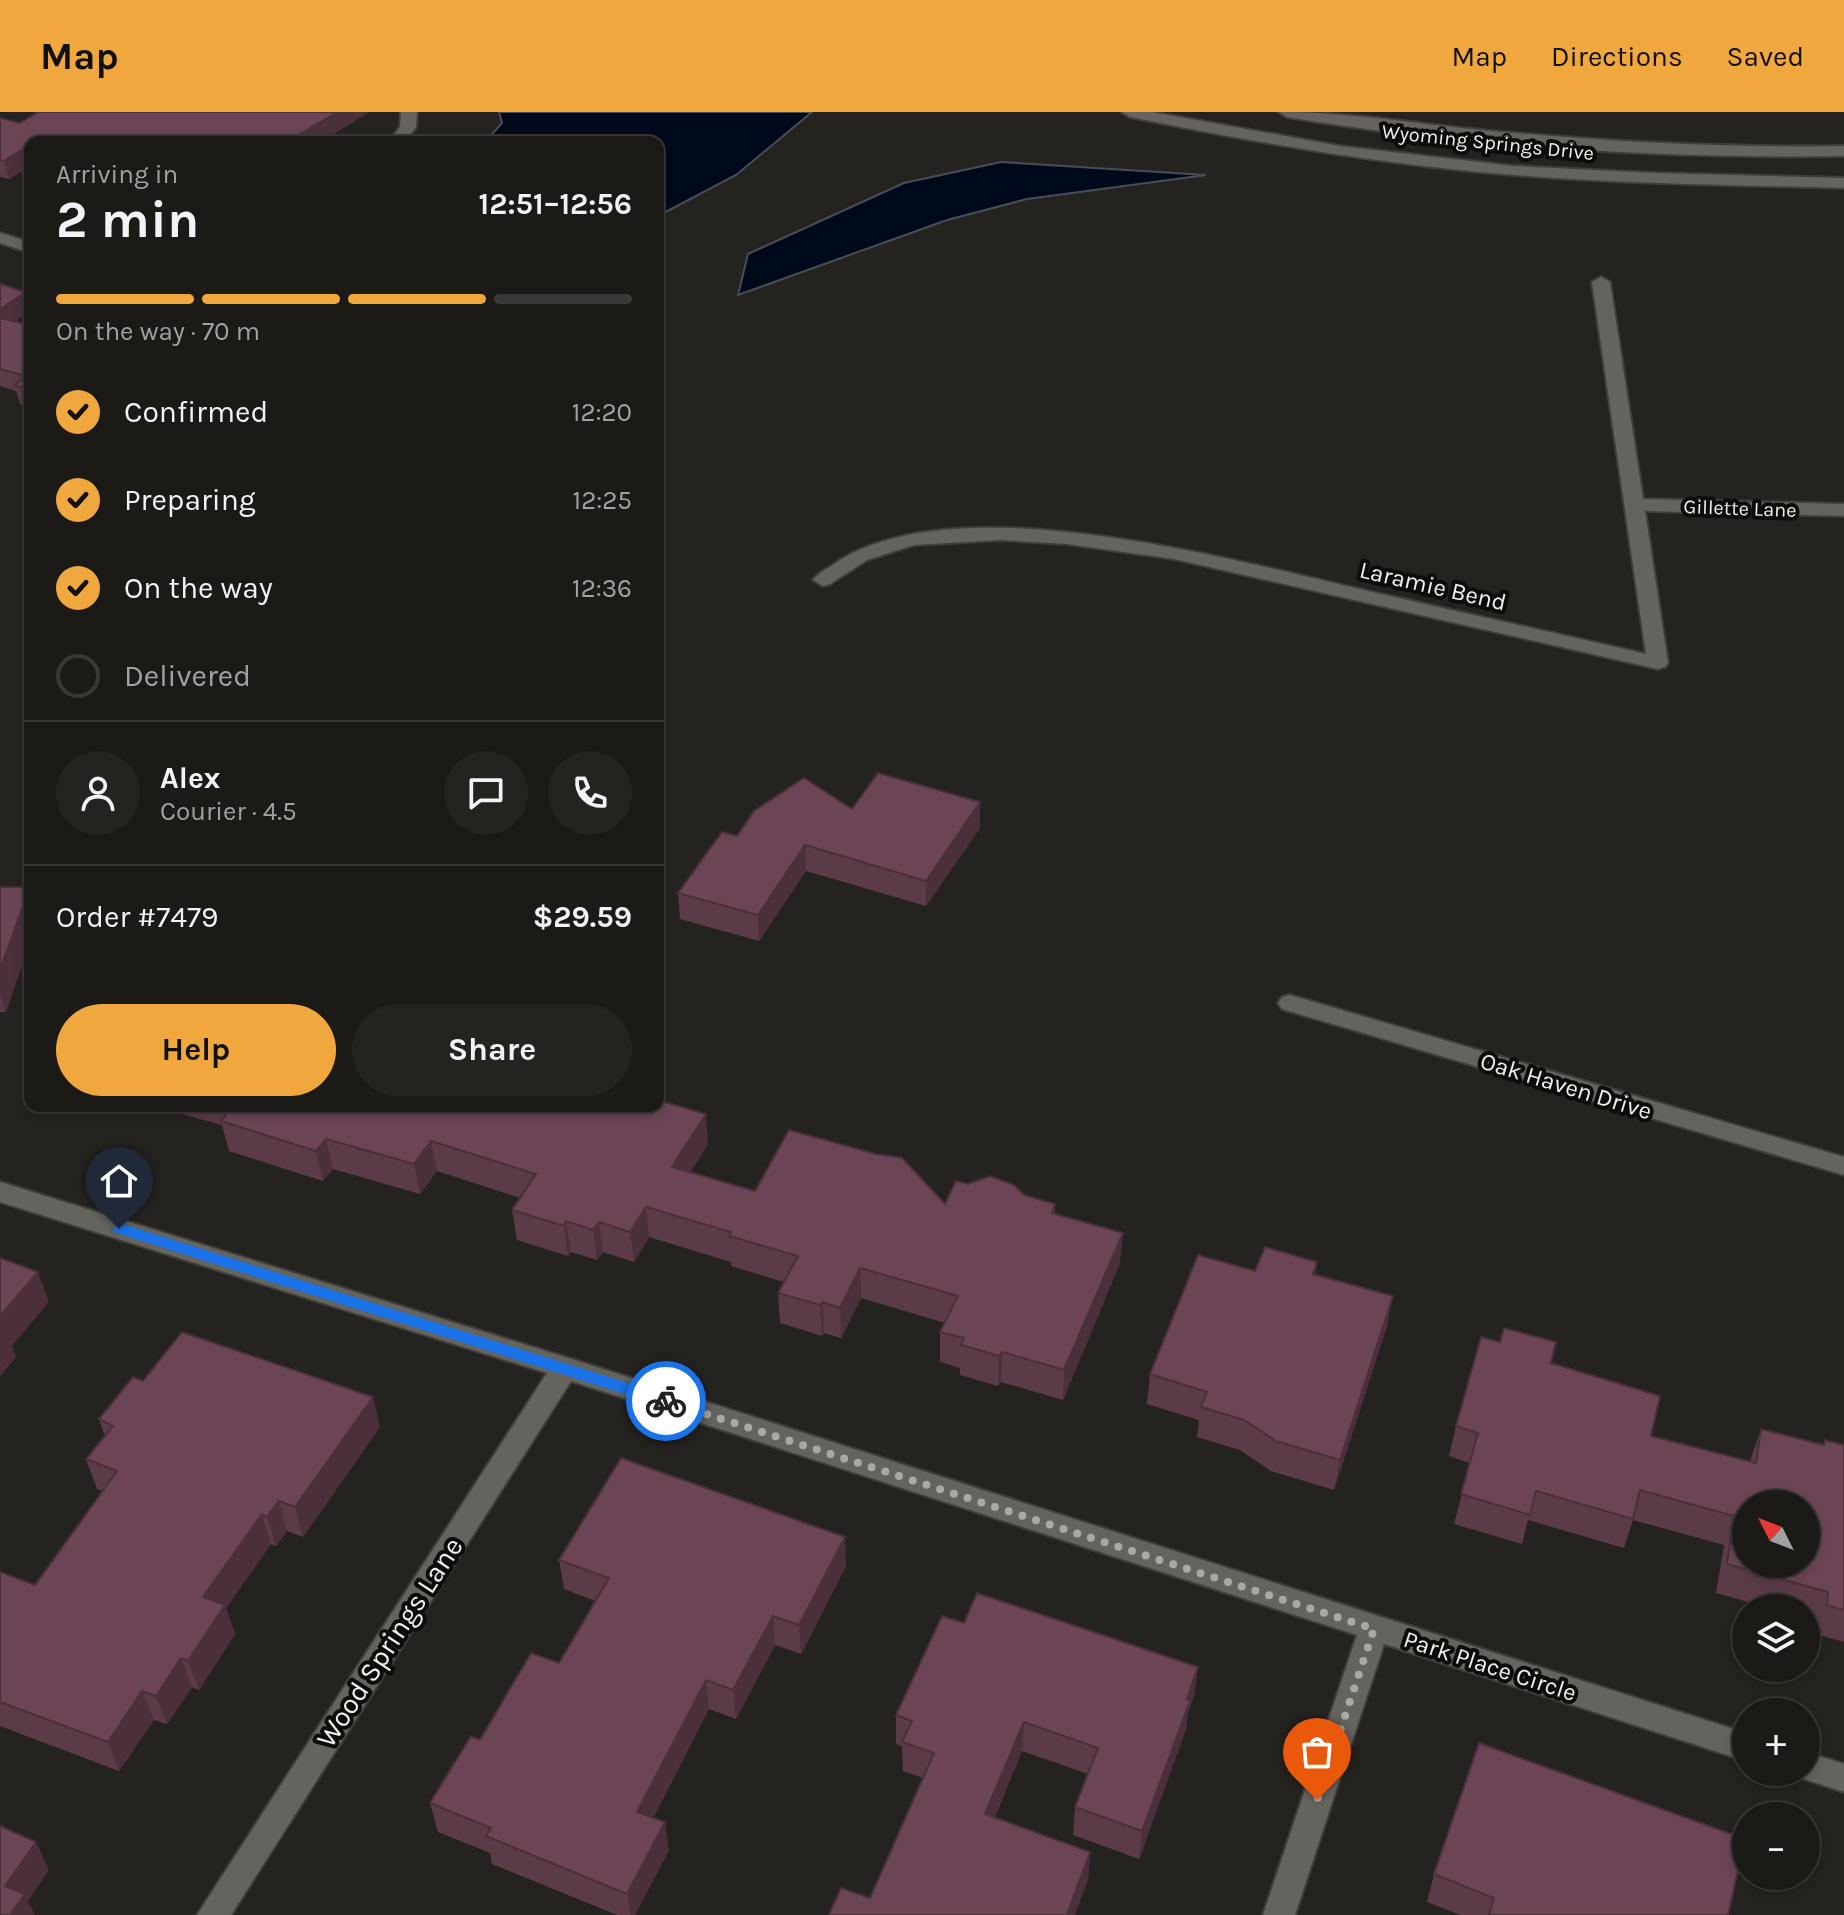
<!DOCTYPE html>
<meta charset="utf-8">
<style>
:root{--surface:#1b1a17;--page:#242320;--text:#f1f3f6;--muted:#a0a1a1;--line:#393836;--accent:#efa73e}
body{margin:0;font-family:Karla,sans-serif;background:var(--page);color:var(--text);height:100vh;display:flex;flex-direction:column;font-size:30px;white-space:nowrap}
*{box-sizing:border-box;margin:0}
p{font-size:26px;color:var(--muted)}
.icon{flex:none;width:44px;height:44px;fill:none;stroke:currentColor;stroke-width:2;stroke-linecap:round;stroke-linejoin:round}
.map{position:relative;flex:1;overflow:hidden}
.side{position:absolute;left:24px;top:24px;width:640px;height:976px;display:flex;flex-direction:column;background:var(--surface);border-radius:16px;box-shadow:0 4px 12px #0003,0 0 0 2px var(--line)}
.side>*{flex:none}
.needle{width:52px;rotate:312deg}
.fabs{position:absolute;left:1732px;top:1378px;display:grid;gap:16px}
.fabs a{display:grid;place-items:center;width:88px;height:88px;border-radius:50%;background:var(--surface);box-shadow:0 4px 12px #0003,0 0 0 2px var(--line);font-size:40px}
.pin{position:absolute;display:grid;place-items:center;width:68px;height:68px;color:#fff;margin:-82px -34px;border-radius:50% 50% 50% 0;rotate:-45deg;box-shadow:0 0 8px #0007}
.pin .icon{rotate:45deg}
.courier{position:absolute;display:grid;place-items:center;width:80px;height:80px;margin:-40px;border:6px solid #1a73e8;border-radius:50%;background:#fff;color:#222;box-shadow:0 2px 10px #0007}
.summary em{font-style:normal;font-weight:700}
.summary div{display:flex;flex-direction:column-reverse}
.summary{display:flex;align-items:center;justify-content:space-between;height:136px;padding:0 32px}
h1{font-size:52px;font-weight:700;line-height:60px}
.bar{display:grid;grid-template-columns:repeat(4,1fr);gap:12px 8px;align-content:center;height:96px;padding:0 32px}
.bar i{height:10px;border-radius:6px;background:var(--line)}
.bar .active{background:var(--accent)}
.bar p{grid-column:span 4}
.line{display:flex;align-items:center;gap:20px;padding:0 32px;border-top:2px solid var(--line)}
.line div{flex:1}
.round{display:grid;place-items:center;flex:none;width:84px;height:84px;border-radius:42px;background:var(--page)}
ol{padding:0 32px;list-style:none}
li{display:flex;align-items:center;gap:24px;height:88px}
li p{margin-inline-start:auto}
li .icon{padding:8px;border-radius:50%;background:var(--accent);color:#111;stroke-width:4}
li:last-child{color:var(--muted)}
li i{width:44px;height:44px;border:4px solid var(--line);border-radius:50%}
.button{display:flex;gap:16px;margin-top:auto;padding:16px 32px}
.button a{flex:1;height:92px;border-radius:48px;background:var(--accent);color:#111;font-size:32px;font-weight:700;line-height:92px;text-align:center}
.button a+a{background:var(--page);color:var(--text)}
header{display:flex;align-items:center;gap:48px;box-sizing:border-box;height:112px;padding:0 40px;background:var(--accent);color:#111}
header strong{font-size:38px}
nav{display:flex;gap:44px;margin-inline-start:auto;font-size:28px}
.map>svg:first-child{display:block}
.water{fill:#00091a;stroke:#484e59;stroke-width:2}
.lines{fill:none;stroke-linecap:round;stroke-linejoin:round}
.street-casing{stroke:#3f3e3b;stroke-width:4}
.secondary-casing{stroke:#3f3e3b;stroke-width:4}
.street{fill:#64635e;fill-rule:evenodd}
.secondary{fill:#64635e;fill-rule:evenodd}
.wall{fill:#5c3b49}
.shaded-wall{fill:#4b303c}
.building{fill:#6b4555;stroke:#4b303c;stroke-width:2;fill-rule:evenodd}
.route{fill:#1a73e8}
.done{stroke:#a9a8a4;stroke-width:8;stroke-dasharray:0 14.4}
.labels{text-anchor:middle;stroke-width:8;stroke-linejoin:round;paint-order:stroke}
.far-street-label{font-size:20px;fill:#f0efec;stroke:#0d0c0a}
.street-label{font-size:24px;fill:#f0efec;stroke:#0d0c0a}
.near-street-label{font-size:28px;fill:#f0efec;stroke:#0d0c0a}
</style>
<header>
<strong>Map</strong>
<nav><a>Map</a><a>Directions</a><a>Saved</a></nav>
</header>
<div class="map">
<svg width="1844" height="1803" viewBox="0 0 1844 1803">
<rect width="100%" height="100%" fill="#24231f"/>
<g class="water">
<polygon points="499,0 812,0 736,63 658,104 658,30 485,30 502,11"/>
<polygon points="1001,50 1206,63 1027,87 947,108 738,183 748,142 904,71"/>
</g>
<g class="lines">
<g class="street-casing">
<g id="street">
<polygon points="401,0 417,0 416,15 405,30 389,30 400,15"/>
<polygon points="0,121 30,130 30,141 0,131"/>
<path d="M1601,165L1610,170L1643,387L1844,392V404L1645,399L1668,551L1665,555L1658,557L1174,447L1067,432L1001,428L914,433L867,448L830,472L823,474L813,468C819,460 829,456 837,450C961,370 1243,451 1381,482C1469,502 1558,522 1646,542L1592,170Z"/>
<polygon points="1290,883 1844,1045 1844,1063 1282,897 1278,891 1282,885"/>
<polygon points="0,1070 565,1245 1746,1621 1746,1649 1384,1532 1295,1803 1263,1803 1357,1523 571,1269 231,1803 197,1803 547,1261 0,1090"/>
<polygon points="1806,1640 1844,1652 1844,1680 1795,1664 1793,1660 1806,1660"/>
</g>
</g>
<g class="secondary-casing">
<g id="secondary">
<path d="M1122,0H1152L1340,34L1514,54L1655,61L1844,66V76C1734,73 1625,72 1515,63C1386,53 1257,31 1130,5Z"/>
<path d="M1279,0C1354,0 1429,14 1503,20C1617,30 1730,36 1844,34V44C1663,47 1466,35 1287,5Z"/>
</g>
</g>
<use href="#street" class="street"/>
<use href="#secondary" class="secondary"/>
</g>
<g class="wall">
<polygon points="38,0 369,0 320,30 30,30 30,54 9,67 0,65 0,6 20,11"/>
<polygon points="0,172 26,180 30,193 30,199 16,209 30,213 30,296 20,292 16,279 0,274"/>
<polygon points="852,697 980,716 926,794 806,759 759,829 680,807 678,781 737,724"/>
<polygon points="0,775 6,900 0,900"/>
<polygon points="95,994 124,994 118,1001"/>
<polygon points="153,994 512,994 523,998 708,1032 690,1060 755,1079 945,1092 968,1072 1024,1083 1055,1092 1055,1102 1120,1151 1063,1288 1001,1270 998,1274 960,1263 960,1256 940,1250 940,1220 945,1211 861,1186 841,1226 824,1221 822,1224 780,1211 778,1181 784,1170 731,1154 731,1150 649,1125 634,1150 603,1140 597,1148 571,1140 568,1144 517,1128 512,1098 520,1086 437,1059 420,1082 333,1057 323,1069 229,1039 222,1013"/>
<polygon points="1317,1150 1315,1162 1387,1214 1334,1378 1271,1359 1240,1338 1197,1325 1199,1308 1147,1292 1150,1262"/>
<polygon points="1551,1251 1651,1324 1750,1349 1761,1317 1823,1333 1825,1328 1844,1333 1844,1530 1815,1522 1816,1509 1806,1506 1806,1496 1770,1496 1716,1481 1724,1433 1633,1408 1624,1436 1528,1408 1522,1432 1454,1412 1470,1351 1449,1344 1456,1314"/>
<polygon points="143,1269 380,1315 303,1425 287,1419 276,1434 271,1432 226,1496 235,1522 199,1578 192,1575 167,1612 154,1608 119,1659 0,1614 0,1460 35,1473 103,1379 97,1377 86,1347 105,1324 99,1307"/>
<polygon points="559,1448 846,1454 801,1542 775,1533 736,1607 709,1597 653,1706 669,1738 635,1803 617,1803 492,1752 490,1741 438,1720 430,1691 480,1628 559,1551 595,1489 564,1477"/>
<polygon points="964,1511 1198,1555 1194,1584 1188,1600 1186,1617 1139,1747 1073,1723 1075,1695 1088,1662 1022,1639 995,1705 1090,1740 1088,1768 870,1786 923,1666 903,1659 902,1634 896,1632 896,1603"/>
<polygon points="1434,1762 1728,1803 1460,1803 1427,1790"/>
</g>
<g class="shaded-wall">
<polygon points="337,0 369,0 320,30 287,30"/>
<polygon points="30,33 30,54 9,67 4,49"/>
<polygon points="26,180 30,193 30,199 0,220 0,197"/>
<polygon points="980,690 980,716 926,794 926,769"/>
<polygon points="805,733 806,759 759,829 758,803"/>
<polygon points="30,775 30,831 6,900 0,882 0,858"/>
<polygon points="116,994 124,994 118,1001"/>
<polygon points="706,1002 708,1032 675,1085 672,1055"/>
<polygon points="326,1027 333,1057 323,1069 316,1039"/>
<polygon points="431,1029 437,1059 420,1082 414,1052"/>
<polygon points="646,1095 649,1125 634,1150 630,1120"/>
<polygon points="566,1109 571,1140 568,1144 564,1114"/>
<polygon points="599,1110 603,1140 597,1148 593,1118"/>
<polygon points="1123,1121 1120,1151 1063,1288 1064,1258"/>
<polygon points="860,1156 861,1186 841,1226 840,1196"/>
<polygon points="38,1160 49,1190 12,1234 16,1245 0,1264 0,1204"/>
<polygon points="1393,1184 1387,1214 1334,1378 1340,1348"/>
<polygon points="823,1190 824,1221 822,1224 820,1193"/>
<polygon points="1002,1240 1001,1270 998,1274 999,1244"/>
<polygon points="373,1285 380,1315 303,1425 295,1395"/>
<polygon points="279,1389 287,1419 276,1434 267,1405"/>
<polygon points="262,1402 271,1432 226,1496 235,1522 199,1578 188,1549 203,1485"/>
<polygon points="845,1425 846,1454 801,1542 799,1513"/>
<polygon points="773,1504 775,1533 736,1607 733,1578"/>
<polygon points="181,1546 192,1575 167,1612 156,1584"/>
<polygon points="1198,1555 1194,1584 1188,1600 1186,1617 1139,1747 1142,1719"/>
<polygon points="706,1568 709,1597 641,1728 637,1700"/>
<polygon points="142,1579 154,1608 119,1659 108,1630"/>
<polygon points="1024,1610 1022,1639 984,1730 985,1702"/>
<polygon points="665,1710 669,1738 635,1803 631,1803 627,1782"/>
<polygon points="36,1730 49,1758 28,1789 35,1803 10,1803 5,1774"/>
<polygon points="1090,1740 1088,1768 1075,1803 1067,1803"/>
</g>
<g class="building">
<polygon points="38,0 337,0 287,30 30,30 30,33 4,49 0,48 0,6 20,11"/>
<polygon points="0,172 26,180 0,197"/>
<polygon points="0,206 30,213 30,279 15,273 26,264 0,257"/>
<polygon points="878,661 980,690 926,769 805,733 758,803 678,781 722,720 737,724 754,699 804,666 852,697"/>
<polygon points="0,775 30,775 0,858"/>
<polygon points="658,988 706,1002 672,1055 755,1079 789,1018 876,1042 902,1046 945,1092 956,1069 968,1072 990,1064 1014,1073 1024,1083 1055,1092 1052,1101 1123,1121 1064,1258 1002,1240 999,1244 961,1233 964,1226 940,1220 958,1184 860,1156 840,1196 823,1190 820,1193 778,1181 798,1144 729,1124 731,1120 646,1095 630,1120 599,1110 593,1118 566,1109 564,1114 512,1098 536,1062 431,1029 414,1052 326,1027 316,1039 221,1009 233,994 512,994 523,998 526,994 658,994"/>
<polygon points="1265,1135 1317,1150 1313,1162 1393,1184 1340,1348 1276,1329 1244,1308 1201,1295 1207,1280 1150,1262 1198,1143 1255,1159"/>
<polygon points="0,1146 38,1160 0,1204"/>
<path d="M1504,1216L1556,1230L1551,1251L1660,1284L1651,1324L1756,1351L1761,1317L1824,1333L1825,1328L1844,1333V1498L1827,1493L1828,1480L1727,1452L1734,1404L1640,1378L1633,1407L1536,1379L1530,1403L1461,1382L1478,1321L1456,1314L1481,1225L1500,1230ZM1746,1392H1806V1452H1746Z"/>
<polygon points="182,1220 373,1285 295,1395 279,1389 267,1405 262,1402 203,1485 225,1493 188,1549 181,1546 156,1584 142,1579 108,1630 0,1590 0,1460 35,1473 117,1359 86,1347 113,1314 99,1307 133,1265 143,1269"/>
<polygon points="621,1346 845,1425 799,1513 773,1504 733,1578 706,1568 637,1700 665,1710 627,1782 486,1724 491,1716 430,1691 471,1624 480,1628 531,1541 559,1551 609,1466 559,1448"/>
<polygon points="977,1481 1198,1555 1187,1587 1190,1589 1142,1719 1075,1695 1098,1636 1024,1610 985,1702 1090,1740 1067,1803 829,1803 841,1776 870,1786 934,1641 902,1630 912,1609 896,1603 942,1504 964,1511"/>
<polygon points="1479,1631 1745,1727 1728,1803 1489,1803 1494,1786 1434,1762"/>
<polygon points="0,1714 36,1730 5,1774 25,1782 10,1803 0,1803"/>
</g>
<polygon class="route" points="119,1111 666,1283 674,1289 666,1295 114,1120 112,1117"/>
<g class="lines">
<polyline class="done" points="666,1289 1374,1517 1317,1688"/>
</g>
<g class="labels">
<g class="far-street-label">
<text transform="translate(1488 30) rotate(6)" y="7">Wyoming Springs Drive</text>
<text transform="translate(1740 396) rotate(2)" y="7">Gillette Lane</text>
</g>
<g class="street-label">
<text transform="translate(1433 474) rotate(13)" y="8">Laramie Bend</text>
<text transform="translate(1566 974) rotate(17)" y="8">Oak Haven Drive</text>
<text transform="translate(1490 1554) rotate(18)" y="8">Park Place Circle</text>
</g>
<g class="near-street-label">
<text transform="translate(389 1530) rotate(-57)" y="10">Wood Springs Lane</text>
</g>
</g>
</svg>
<div class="fabs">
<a><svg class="needle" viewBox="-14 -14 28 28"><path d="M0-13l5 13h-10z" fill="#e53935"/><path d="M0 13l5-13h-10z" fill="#a0a1a1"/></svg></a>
<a><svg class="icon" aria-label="layers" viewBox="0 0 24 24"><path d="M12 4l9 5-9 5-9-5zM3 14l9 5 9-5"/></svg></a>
<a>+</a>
<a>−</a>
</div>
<div class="pin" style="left:1317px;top:1688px;background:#ea580c"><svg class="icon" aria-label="bag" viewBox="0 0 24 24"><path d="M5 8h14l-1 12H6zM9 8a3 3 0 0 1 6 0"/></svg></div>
<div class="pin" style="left:119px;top:1117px;background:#1f2937"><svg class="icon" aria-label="home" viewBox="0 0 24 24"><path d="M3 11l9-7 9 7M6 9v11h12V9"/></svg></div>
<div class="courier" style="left:666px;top:1289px"><svg class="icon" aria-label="bike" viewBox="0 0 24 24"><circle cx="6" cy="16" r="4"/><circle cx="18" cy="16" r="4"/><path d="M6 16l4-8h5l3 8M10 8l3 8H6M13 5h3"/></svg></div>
<section class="side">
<div class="summary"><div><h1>2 min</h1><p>Arriving in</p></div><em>12:51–12:56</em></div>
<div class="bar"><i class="active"></i><i class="active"></i><i class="active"></i><i></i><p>On the way · 70 m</p></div>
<ol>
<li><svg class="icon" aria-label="check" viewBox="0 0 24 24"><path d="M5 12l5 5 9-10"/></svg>Confirmed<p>12:20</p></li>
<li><svg class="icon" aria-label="check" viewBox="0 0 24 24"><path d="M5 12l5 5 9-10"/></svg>Preparing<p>12:25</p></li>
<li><svg class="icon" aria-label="check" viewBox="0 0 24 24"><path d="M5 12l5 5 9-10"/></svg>On the way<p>12:36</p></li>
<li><i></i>Delivered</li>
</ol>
<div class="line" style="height:144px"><a class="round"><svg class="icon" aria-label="person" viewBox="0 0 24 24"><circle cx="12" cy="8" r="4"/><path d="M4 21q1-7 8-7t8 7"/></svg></a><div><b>Alex</b><p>Courier · 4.5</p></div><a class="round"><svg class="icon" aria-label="chat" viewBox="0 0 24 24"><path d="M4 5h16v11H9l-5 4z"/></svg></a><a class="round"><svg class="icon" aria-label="phone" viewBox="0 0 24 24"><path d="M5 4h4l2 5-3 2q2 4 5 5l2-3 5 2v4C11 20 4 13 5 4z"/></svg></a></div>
<div class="line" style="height:104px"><div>Order #7479</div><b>$29.59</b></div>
<div class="button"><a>Help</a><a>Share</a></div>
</section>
</div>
